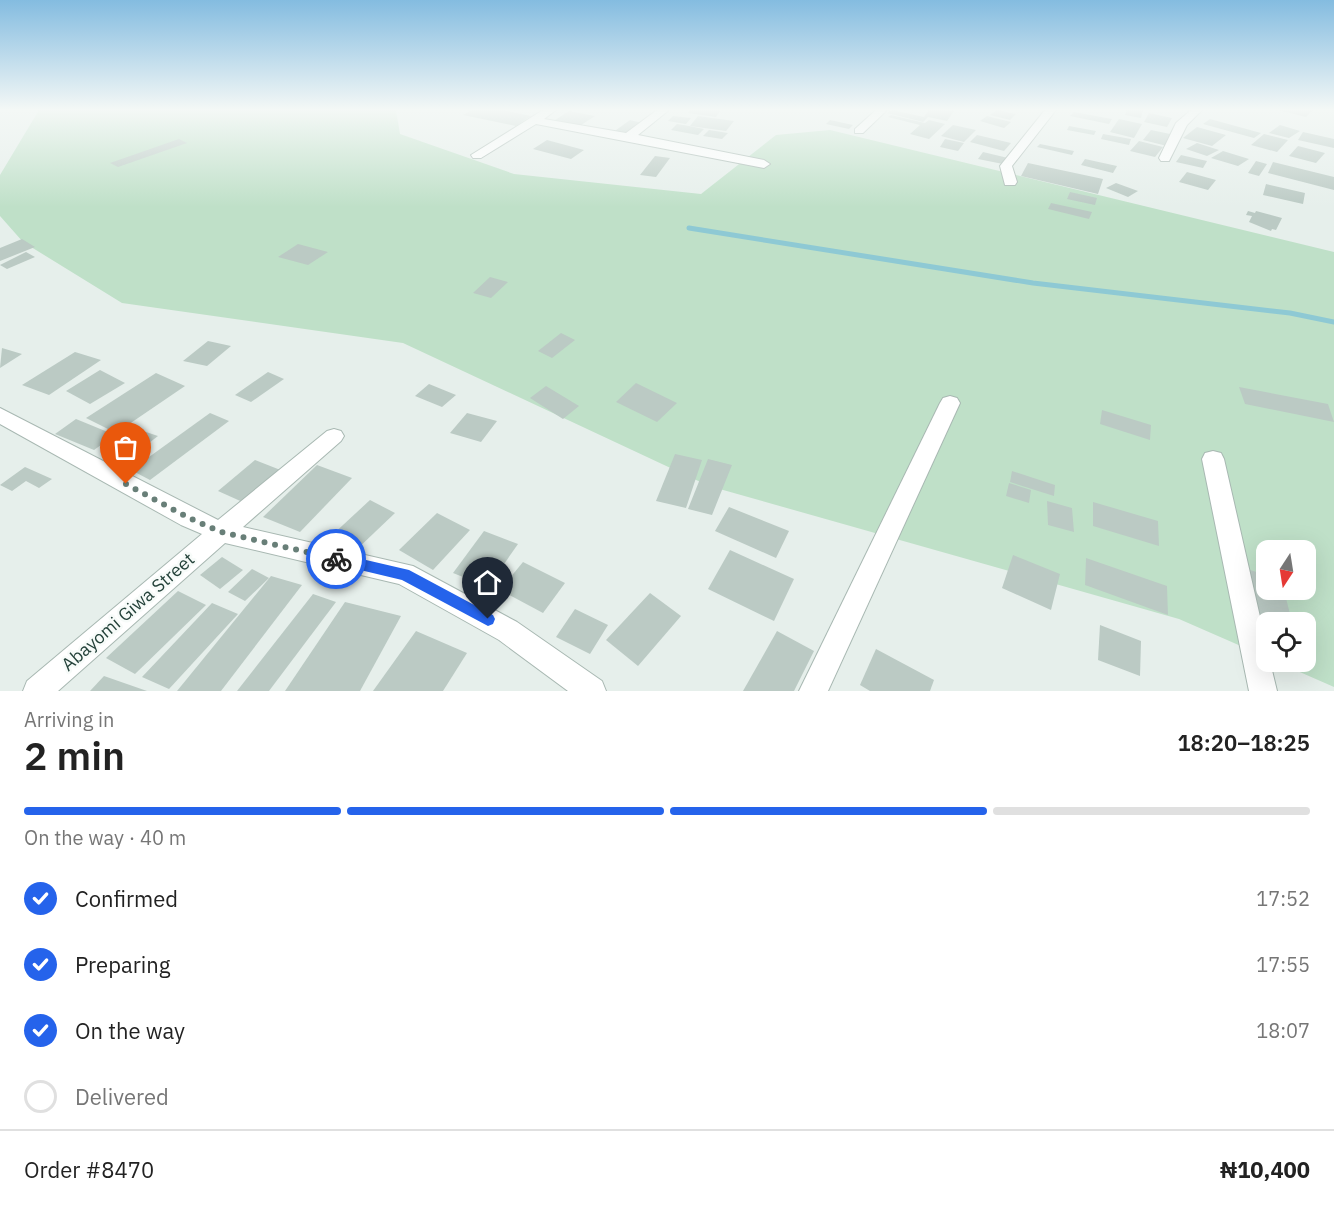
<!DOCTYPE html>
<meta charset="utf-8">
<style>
:root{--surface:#fff;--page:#f2f2f2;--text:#222;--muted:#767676;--line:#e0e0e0;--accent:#2563eb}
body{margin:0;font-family:"IBM Plex Sans",sans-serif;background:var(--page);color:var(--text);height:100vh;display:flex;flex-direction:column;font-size:22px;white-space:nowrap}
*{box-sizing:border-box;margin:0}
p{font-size:20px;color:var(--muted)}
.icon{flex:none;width:33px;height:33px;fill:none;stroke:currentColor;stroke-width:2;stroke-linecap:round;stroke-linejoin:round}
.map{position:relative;height:691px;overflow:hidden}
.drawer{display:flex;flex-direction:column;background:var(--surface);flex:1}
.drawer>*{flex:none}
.needle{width:39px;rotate:192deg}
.tools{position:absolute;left:1256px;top:540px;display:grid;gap:12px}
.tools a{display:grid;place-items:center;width:60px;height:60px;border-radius:12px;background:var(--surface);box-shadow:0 6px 24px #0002;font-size:30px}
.pin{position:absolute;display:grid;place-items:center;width:51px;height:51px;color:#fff;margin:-62px -26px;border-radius:50% 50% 50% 0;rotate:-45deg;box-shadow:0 0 6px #0007}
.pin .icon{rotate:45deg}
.courier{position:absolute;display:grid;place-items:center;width:60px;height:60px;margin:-30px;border:4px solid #2563eb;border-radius:50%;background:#fff;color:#222;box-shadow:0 2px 8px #0007}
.head em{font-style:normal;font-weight:600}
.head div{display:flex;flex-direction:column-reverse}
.head{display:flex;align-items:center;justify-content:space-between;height:102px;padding:0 24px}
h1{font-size:39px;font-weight:600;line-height:45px}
.bar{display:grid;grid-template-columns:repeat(4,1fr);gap:9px 6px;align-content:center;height:72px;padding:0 24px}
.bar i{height:8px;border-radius:4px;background:var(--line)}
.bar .current{background:var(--accent)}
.bar p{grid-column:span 4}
.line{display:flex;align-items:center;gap:15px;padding:0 24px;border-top:2px solid var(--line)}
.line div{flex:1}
ol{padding:0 24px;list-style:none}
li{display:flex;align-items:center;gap:18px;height:66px}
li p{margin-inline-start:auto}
li .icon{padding:6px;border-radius:50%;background:var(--accent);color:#fff;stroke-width:4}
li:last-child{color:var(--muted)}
li i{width:33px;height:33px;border:3px solid var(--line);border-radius:50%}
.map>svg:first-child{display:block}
.green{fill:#bfe0c8;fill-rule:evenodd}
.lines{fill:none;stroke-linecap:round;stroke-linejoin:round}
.stream{stroke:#8ec9d4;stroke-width:5}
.building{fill:#bbcac4}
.street-casing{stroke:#a8b8b2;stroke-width:2}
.street{fill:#fff;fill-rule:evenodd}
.route{fill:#2563eb}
.done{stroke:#687f78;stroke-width:6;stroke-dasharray:0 10.8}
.labels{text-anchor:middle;stroke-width:5;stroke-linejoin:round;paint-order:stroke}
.near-street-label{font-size:18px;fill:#24423a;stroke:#f7fbf9}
</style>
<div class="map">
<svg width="1334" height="691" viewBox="0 0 1334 691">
<rect width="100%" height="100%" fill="#e6efeb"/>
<path class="green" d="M39,110H396L400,134L514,174L701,194L776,135L830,130L1334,252V687L1277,662H1305V622H1266V657L1179,619L709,486L403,343L122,303L23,242L0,216V175ZM1266,550H1305V590H1266Z"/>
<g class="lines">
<polyline class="stream" points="689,228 1033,283 1290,313 1334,322"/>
</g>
<g class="building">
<polygon points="472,110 502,110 531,116 516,126 463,115"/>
<polygon points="690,110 713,110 720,111 716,117 688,113"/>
<polygon points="892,110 924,117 929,110 954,111 947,121 928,117 923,122 887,113"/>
<polygon points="997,110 1016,114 1010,120 990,115"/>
<polygon points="1127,110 1143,110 1141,118 1125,115"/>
<polygon points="1278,110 1313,110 1306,117"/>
<polygon points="569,111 595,116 578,127 552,122"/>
<polygon points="1074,112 1112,119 1109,124 1070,116"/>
<polygon points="1149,113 1172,118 1167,127 1144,122"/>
<polygon points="891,115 925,123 929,120 945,124 929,139 910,134 920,125 888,117"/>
<polygon points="673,116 691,118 686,124 668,121"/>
<polygon points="698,116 734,121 726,131 690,126"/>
<polygon points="987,116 1011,122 1004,128 980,121"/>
<polygon points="1119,119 1142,124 1134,138 1110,132"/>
<polygon points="1210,119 1261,133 1254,138 1203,124"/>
<polygon points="630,120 642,123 625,135 612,133"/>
<polygon points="830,120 853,125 849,129 826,124"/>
<polygon points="677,124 689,126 704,129 698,135 671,130"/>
<polygon points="953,125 976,130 964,142 941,136"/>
<polygon points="1280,125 1300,131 1289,138 1269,133"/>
<polygon points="1069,126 1096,131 1094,135 1067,130"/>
<polygon points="1197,127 1226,135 1212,146 1183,138"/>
<polygon points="709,130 728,133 722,139 703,136"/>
<polygon points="1151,130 1175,135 1167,146 1143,140"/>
<polygon points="1303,132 1334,139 1334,148 1298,140"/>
<polygon points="1103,134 1131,139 1129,145 1101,139"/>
<polygon points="1264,134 1288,140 1277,152 1251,145"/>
<polygon points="977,135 1011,143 1004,151 970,142"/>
<polygon points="179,139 187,143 118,167 110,163"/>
<polygon points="945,139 964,143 958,151 940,147"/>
<polygon points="547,140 584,150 571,159 533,149"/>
<polygon points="1139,141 1163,147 1155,157 1130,151"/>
<polygon points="1197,143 1219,150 1207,156 1186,149"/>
<polygon points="1040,144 1074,151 1072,155 1037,147"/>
<polygon points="1298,146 1325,153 1316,163 1289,156"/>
<polygon points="1223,151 1249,159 1238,166 1211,158"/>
<polygon points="983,152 1008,158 1003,164 978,159"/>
<polygon points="1181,155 1207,161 1203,168 1176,162"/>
<polygon points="655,156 670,158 656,177 640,175"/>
<polygon points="1085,159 1117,166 1113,173 1081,165"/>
<polygon points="1256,161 1267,164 1259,176 1248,173"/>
<polygon points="1273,162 1334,177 1334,190 1268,173"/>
<polygon points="1028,163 1103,179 1098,194 1021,176"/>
<polygon points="1187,172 1216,180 1208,190 1179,182"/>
<polygon points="1116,183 1138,191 1128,197 1106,188"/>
<polygon points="1266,184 1305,193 1303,204 1263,195"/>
<polygon points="1070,192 1097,198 1095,205 1067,199"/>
<polygon points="1051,203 1092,212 1089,219 1048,209"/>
<polygon points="1248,211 1255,213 1256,211 1282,218 1276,230 1272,229 1271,231 1249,222 1252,216 1246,215"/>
<polygon points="22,239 35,247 0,261 0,248"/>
<polygon points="298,244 328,252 308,265 278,257"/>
<polygon points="26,252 35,257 7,269 0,265"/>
<polygon points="490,277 508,282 491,298 473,293"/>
<polygon points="561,333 575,340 552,358 538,351"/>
<polygon points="208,341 231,346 207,366 183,361"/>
<polygon points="2,348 22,354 0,368"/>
<polygon points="75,352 101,360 49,395 22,385"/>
<polygon points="100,370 125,383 90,404 66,391"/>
<polygon points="268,372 284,379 251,402 235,395"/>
<polygon points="156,373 185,386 116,433 86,418"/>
<polygon points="636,383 677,403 657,422 616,402"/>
<polygon points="429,384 456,395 442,407 415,396"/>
<polygon points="546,386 579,406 563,419 530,398"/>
<polygon points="1239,387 1328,404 1334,422 1245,404"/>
<polygon points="1102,410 1151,425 1150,440 1100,424"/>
<polygon points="210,413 229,421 150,480 131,470"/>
<polygon points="467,413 497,421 481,442 450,433"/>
<polygon points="76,419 115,435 94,450 55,434"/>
<polygon points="143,431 158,436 127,460 113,455"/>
<polygon points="675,454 702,460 686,508 656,501"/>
<polygon points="708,459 732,465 712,515 688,509"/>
<polygon points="255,460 283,471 247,504 218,491"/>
<polygon points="317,465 352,478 300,532 263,517"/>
<polygon points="25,467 52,479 39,488 26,481 12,491 0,485"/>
<polygon points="1012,471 1055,485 1054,496 1010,482"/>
<polygon points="1009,483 1031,490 1029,503 1006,496"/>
<polygon points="370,500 395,513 354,552 329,538"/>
<polygon points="1047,501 1072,508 1074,532 1048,525"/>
<polygon points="1093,502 1158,521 1159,546 1093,526"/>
<polygon points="729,507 789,531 776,558 715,531"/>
<polygon points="437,513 470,530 433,570 399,550"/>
<polygon points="484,531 518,544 488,587 453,573"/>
<polygon points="730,550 794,579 774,621 708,589"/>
<polygon points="1013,555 1060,574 1051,610 1002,588"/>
<polygon points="222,557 243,570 220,589 200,575"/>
<polygon points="1086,558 1167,586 1168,615 1085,585"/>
<polygon points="523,562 565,583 543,613 500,590"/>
<polygon points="252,569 269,578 245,601 228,592"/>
<polygon points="1250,570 1266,575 1266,590 1284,590 1292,622 1266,622 1266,645"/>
<polygon points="271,576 302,585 221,691 177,691"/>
<polygon points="178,591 206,605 135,674 106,658"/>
<polygon points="650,593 681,616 638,666 606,640"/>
<polygon points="313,594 336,602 269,691 237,691"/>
<polygon points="345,602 401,616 360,691 285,691"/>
<polygon points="212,603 238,614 169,689 142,677"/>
<polygon points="575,609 608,625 590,654 556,637"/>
<polygon points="1100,625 1141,641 1140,676 1098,660"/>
<polygon points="416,631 467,653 443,691 373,691"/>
<polygon points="777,631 814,651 794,691 743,691"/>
<polygon points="876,649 934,680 930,691 870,691 860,685"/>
<polygon points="1279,662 1301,662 1303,670"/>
<polygon points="104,676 147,691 90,691"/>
</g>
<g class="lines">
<g class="street-casing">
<g id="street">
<polygon points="543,110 556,110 544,119 626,133 657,110 669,110 638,135 764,160 770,164 764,168 536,124 481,158 473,158 471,155"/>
<polygon points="876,110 887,110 863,133 855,133 855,129"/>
<polygon points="1045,110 1056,110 1012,166 1017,182 1015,185 1005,185 1000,166"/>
<polygon points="1191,110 1202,110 1187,125 1169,161 1161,161 1159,158 1176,123"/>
<polygon points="950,396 957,398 960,403 828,691 799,691 940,403 943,398"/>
<polygon points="0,408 218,520 327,431 334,429 341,431 344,436 341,441 243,527 413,566 517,622 602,681 606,691 568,691 499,640 399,584 225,543 58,691 23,691 27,681 202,534 181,525 0,424"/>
<polygon points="1213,451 1221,453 1224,459 1266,643 1266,662 1270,662 1277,691 1249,691 1202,459 1205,453"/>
</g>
</g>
<use href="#street" class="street"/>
</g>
<linearGradient id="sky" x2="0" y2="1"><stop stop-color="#84bce0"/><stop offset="0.53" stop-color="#f4f8f6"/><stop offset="1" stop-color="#f4f8f6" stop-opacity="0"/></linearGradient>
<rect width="1334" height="207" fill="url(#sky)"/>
<polygon class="route" points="336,553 409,570 493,615 495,619 493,624 488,626 402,580 331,563 329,559 331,555"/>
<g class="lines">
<polyline class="done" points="126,484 189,518 221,532 336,559"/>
</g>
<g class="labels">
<g class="near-street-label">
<text transform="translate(128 612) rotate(-41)" y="6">Abayomi Giwa Street</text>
</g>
</g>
</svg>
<div class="tools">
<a><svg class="needle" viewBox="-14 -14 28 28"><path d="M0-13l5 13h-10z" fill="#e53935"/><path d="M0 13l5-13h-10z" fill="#767676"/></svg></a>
<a><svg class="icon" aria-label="locate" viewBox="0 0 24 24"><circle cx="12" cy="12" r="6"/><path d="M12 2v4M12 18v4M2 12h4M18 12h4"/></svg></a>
</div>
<div class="pin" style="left:126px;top:484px;background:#ea580c"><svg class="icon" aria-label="bag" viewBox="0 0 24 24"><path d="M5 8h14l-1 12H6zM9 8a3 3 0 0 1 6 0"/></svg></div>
<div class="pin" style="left:488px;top:619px;background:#1f2937"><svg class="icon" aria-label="home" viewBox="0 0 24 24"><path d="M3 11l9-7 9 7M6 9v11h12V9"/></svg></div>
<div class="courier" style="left:336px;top:559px"><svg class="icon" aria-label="bike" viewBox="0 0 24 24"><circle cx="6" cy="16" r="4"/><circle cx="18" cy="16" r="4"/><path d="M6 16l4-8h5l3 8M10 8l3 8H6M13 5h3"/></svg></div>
</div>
<section class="drawer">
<div class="head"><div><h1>2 min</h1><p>Arriving in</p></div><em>18:20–18:25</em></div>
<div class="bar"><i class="current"></i><i class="current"></i><i class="current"></i><i></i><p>On the way · 40 m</p></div>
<ol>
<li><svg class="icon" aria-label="check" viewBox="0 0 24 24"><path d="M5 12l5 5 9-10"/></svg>Confirmed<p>17:52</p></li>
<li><svg class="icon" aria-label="check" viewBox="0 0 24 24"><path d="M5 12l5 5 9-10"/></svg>Preparing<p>17:55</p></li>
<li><svg class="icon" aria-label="check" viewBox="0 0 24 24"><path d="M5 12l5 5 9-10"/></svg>On the way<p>18:07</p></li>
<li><i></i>Delivered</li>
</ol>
<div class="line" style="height:78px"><div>Order #8470</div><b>₦10,400</b></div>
</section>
